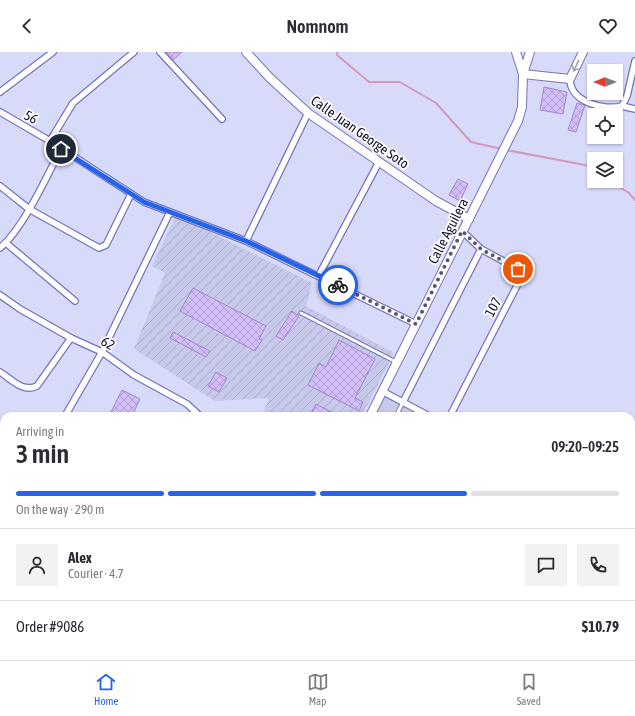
<!DOCTYPE html>
<meta charset="utf-8">
<style>
:root{--surface:#fff;--page:#f2f2f3;--text:#2b2b33;--muted:#7c7c81;--line:#e1e1e2;--accent:#2563eb}
body{margin:0;font-family:"Asap Condensed",sans-serif;background:var(--page);color:var(--text);height:100vh;display:flex;flex-direction:column;font-size:15px;white-space:nowrap}
*{box-sizing:border-box;margin:0}
p{font-size:13px;color:var(--muted)}
.icon{flex:none;width:22px;height:22px;fill:none;stroke:currentColor;stroke-width:2;stroke-linecap:round;stroke-linejoin:round}
.map{position:relative;flex:1;overflow:hidden}
.details{position:absolute;left:0px;top:360px;width:635px;height:248px;display:flex;flex-direction:column;background:var(--surface);border-radius:12px 12px 0 0;box-shadow:0 1px 3px #0004}
.details>*{flex:none}
.needle{width:26px;rotate:270deg}
.buttons{position:absolute;left:587px;top:12px;display:grid;gap:8px}
.buttons a{display:grid;place-items:center;width:36px;height:36px;border-radius:0px;background:var(--surface);box-shadow:0 1px 3px #0004;font-size:20px}
.pin{position:absolute;display:grid;place-items:center;width:34px;height:34px;color:#fff;margin:-17px;border:2px solid #fff;border-radius:50%;box-shadow:0 1px 4px #0007}
.courier{position:absolute;display:grid;place-items:center;width:40px;height:40px;margin:-20px;border:3px solid #2563eb;border-radius:50%;background:#fff;color:#222;box-shadow:0 1px 5px #0007}
.summary em{font-style:normal;font-weight:600}
.summary div{display:flex;flex-direction:column-reverse}
.summary{display:flex;align-items:center;justify-content:space-between;height:68px;padding:0 16px}
h1{font-size:26px;font-weight:600;line-height:30px}
.bar{display:grid;grid-template-columns:repeat(4,1fr);gap:6px 4px;align-content:center;height:48px;padding:0 16px}
.bar i{height:5px;border-radius:3px;background:var(--line)}
.bar .active{background:var(--accent)}
.bar p{grid-column:span 4}
.line{display:flex;align-items:center;gap:10px;padding:0 16px;border-top:1px solid var(--line)}
.line div{flex:1}
.round{display:grid;place-items:center;flex:none;width:42px;height:42px;border-radius:0px;background:var(--page)}
header{display:flex;justify-content:space-between;align-items:center;height:52px;padding:0 16px;background:var(--surface);font-size:18px;font-weight:600}
.menu{display:flex;justify-content:space-around;align-items:center;height:56px;border-top:1px solid var(--line);background:var(--surface);font-size:11px;color:var(--muted)}
.menu a{display:grid;justify-items:center;gap:2px}
.menu .active{color:var(--accent)}
.map>svg:first-child{display:block}
.built{fill:#c6c9ea}
.industrial{fill:url(#industrial-furrows)}
.cemetery{fill:url(#cemetery-stones)}
.lines{fill:none;stroke-linecap:round;stroke-linejoin:round}
.stream{stroke:#d29abd;stroke-width:2}
.building{fill:url(#building-cross-hatch);stroke:#a287cd}
.lane-casing{stroke:#7475ba;stroke-width:5}
.street-casing{stroke:#7475ba;stroke-width:8}
.secondary-casing{stroke:#7475ba;stroke-width:10}
.lane{stroke:#fff;stroke-width:3}
.street{stroke:#fff;stroke-width:5.5}
.secondary{stroke:#fff;stroke-width:8}
.oneway{stroke:#a09faa}
.done{stroke:#575773;stroke-width:4;stroke-dasharray:0 7.2}
.route{stroke:#2563eb;stroke-width:5}
.labels{text-anchor:middle;stroke-width:3.5;stroke-linejoin:round;paint-order:stroke}
.street-label{font-size:14px;fill:#11102b;stroke:#fefefe}
</style>
<header><svg class="icon" aria-label="back" viewBox="0 0 24 24"><path d="M15 5l-7 7 7 7"/></svg>Nomnom<svg class="icon" aria-label="heart" viewBox="0 0 24 24"><path d="M12 20l-8-8c-3-5 5-10 8-4 3-6 11-1 8 4z"/></svg></header>
<div class="map">
<svg width="635" height="608" viewBox="0 0 635 608">
<defs>
<pattern id="industrial-furrows" width="10" height="10" patternUnits="userSpaceOnUse"><rect width="10" height="10" fill="#c6c9ea"/><path d="M-1 1l2-2M0 10L10 0M9 11l2-2" fill="none" stroke="#a9acc9"/></pattern>
<pattern id="cemetery-stones" width="16" height="16" patternUnits="userSpaceOnUse"><rect width="16" height="16" fill="#d5ae9f"/><path d="M2 7V4a2 2 0 0 1 4 0v3zM10 15v-3a2 2 0 0 1 4 0v3z" fill="#b69589"/></pattern>
<pattern id="building-cross-hatch" width="8" height="8" patternUnits="userSpaceOnUse"><rect width="8" height="8" fill="#d2bdf7"/><path d="M0 0l8 8M0 8l8-8" fill="none" stroke="#b3a1d4"/></pattern>
</defs>
<rect width="100%" height="100%" fill="#d8daf9"/>
<polygon class="built" points="384,340 429,364 372,364"/>
<polygon class="industrial" points="176,163 312,231 306,254 394,301 362,364 262,364 269,346 215,349 134,297 165,221 152,214"/>
<polygon class="cemetery" points="369,604 482,604 486,608 365,608"/>
<g class="lines">
<g class="stream">
<polyline points="337,0 337,3 369,30 400,30 436,51 471,90 502,97"/>
<polyline points="506,98 585,113 594,119"/>
<polyline points="610,129 629,141 635,148"/>
</g>
</g>
<g class="building">
<polygon points="166,0 182,0 173,8"/>
<polygon points="544,35 567,40 563,62 540,58"/>
<polygon points="577,51 585,53 576,80 568,78"/>
<polygon points="458,127 468,132 460,149 449,143"/>
<polygon points="193,236 266,274 259,287 262,288 255,299 180,259"/>
<polygon points="292,259 299,264 283,288 276,284"/>
<polygon points="173,280 210,299 206,305 170,286"/>
<polygon points="339,288 375,307 355,346 363,350 359,359 308,333 319,311 326,315"/>
<polygon points="216,320 227,326 219,340 208,334"/>
<polygon points="122,338 140,347 132,364 109,364"/>
<polygon points="316,352 339,364 310,364"/>
</g>
<g class="lines">
<g class="lane-casing">
<g id="lane">
<polyline points="301,261 396,310"/>
<polyline points="396,364 403,350"/>
<polyline points="631,402 635,402"/>
<polyline points="189,604 195,608"/>
<polyline points="408,604 411,608"/>
<polyline points="227,608 230,604"/>
</g>
</g>
<g class="street-casing">
<g id="street">
<polyline points="160,0 222,67"/>
<path d="M570,27C570,50 604,59 622,54L627,44L635,9"/>
<polyline points="0,40 53,0"/>
<polyline points="622,54 635,57"/>
<polyline points="0,60 50,89 144,150 246,189 416,272"/>
<polyline points="50,89 73,51 134,0"/>
<polyline points="0,134 29,157 99,196 106,193 131,142"/>
<polyline points="246,189 308,61"/>
<polyline points="6,191 75,249"/>
<path d="M0,196C23,177 47,124 61,97"/>
<polyline points="319,223 379,110"/>
<polyline points="0,243 20,257 71,286 102,300 134,323 187,352 200,364"/>
<path d="M0,320C11,327 23,341 37,334L71,286"/>
<polyline points="382,339 429,364"/>
<polyline points="403,350 481,197"/>
<polyline points="65,364 102,300 170,160"/>
<polyline points="450,364 522,224 520,218 481,197 462,179"/>
<polyline points="0,414 4,414"/>
<polyline points="0,445 4,445"/>
<polyline points="631,580 635,577"/>
<polyline points="631,584 635,588"/>
<polyline points="582,604 589,608"/>
<polyline points="82,608 84,604"/>
<polyline points="355,608 359,604"/>
<polyline points="597,608 603,604"/>
</g>
</g>
<g class="secondary-casing">
<g id="secondary">
<polyline points="246,0 270,26 308,61 436,149 469,167"/>
<polyline points="516,0 523,22"/>
<polyline points="523,22 570,27 583,0"/>
<polyline points="370,364 518,69 522,55 523,22 530,0"/>
<polyline points="247,608 249,604"/>
</g>
</g>
<use href="#lane" class="lane"/>
<use href="#street" class="street"/>
<use href="#secondary" class="secondary"/>
</g>
<defs><path id="oneway-shaft" d="M-6 0H5M1.5-3L5.5 0L1.5 3" fill="none" stroke-width="1.6" stroke-linecap="round" stroke-linejoin="round"/></defs>
<use class="oneway" href="#oneway-shaft" transform="translate(576 14) rotate(115)"/>
<g class="lines">
<polyline class="done" points="338,233 416,272 462,179 481,197 518,217"/>
<polyline class="route" points="61,97 144,150 246,189 338,233"/>
</g>
<g class="labels">
<g class="street-label">
<text transform="translate(31 65) rotate(29)" y="5">56</text>
<text transform="translate(360 80) rotate(35)" y="5">Calle Juan George Soto</text>
<text transform="translate(448 179) rotate(-63)" y="5">Calle Aguilera</text>
<text transform="translate(493 255) rotate(-62)" y="5">107</text>
<text transform="translate(108 291) rotate(31)" y="5">62</text>
</g>
</g>
</svg>
<div class="buttons">
<a><svg class="needle" viewBox="-14 -14 28 28"><path d="M0-13l5 13h-10z" fill="#e53935"/><path d="M0 13l5-13h-10z" fill="#7c7c81"/></svg></a>
<a><svg class="icon" aria-label="locate" viewBox="0 0 24 24"><circle cx="12" cy="12" r="6"/><path d="M12 2v4M12 18v4M2 12h4M18 12h4"/></svg></a>
<a><svg class="icon" aria-label="layers" viewBox="0 0 24 24"><path d="M12 4l9 5-9 5-9-5zM3 14l9 5 9-5"/></svg></a>
</div>
<div class="pin" style="left:518px;top:217px;background:#ea580c"><svg class="icon" aria-label="bag" viewBox="0 0 24 24"><path d="M5 8h14l-1 12H6zM9 8a3 3 0 0 1 6 0"/></svg></div>
<div class="pin" style="left:61px;top:97px;background:#1f2937"><svg class="icon" aria-label="home" viewBox="0 0 24 24"><path d="M3 11l9-7 9 7M6 9v11h12V9"/></svg></div>
<div class="courier" style="left:338px;top:233px"><svg class="icon" aria-label="bike" viewBox="0 0 24 24"><circle cx="6" cy="16" r="4"/><circle cx="18" cy="16" r="4"/><path d="M6 16l4-8h5l3 8M10 8l3 8H6M13 5h3"/></svg></div>
<section class="details">
<div class="summary"><div><h1>3 min</h1><p>Arriving in</p></div><em>09:20–09:25</em></div>
<div class="bar"><i class="active"></i><i class="active"></i><i class="active"></i><i></i><p>On the way · 290 m</p></div>
<div class="line" style="height:72px"><a class="round"><svg class="icon" aria-label="person" viewBox="0 0 24 24"><circle cx="12" cy="8" r="4"/><path d="M4 21q1-7 8-7t8 7"/></svg></a><div><b>Alex</b><p>Courier · 4.7</p></div><a class="round"><svg class="icon" aria-label="chat" viewBox="0 0 24 24"><path d="M4 5h16v11H9l-5 4z"/></svg></a><a class="round"><svg class="icon" aria-label="phone" viewBox="0 0 24 24"><path d="M5 4h4l2 5-3 2q2 4 5 5l2-3 5 2v4C11 20 4 13 5 4z"/></svg></a></div>
<div class="line" style="height:52px"><div>Order #9086</div><b>$10.79</b></div>
</section>
</div>
<nav class="menu">
<a class="active"><svg class="icon" aria-label="home" viewBox="0 0 24 24"><path d="M3 11l9-7 9 7M6 9v11h12V9"/></svg>Home</a>
<a><svg class="icon" aria-label="map" viewBox="0 0 24 24"><path d="M3 6l6-2 6 2 6-2v14l-6 2-6-2-6 2zM9 4v14M15 6v14"/></svg>Map</a>
<a><svg class="icon" aria-label="saved" viewBox="0 0 24 24"><path d="M7 4h10v16l-5-4-5 4z"/></svg>Saved</a>
</nav>
